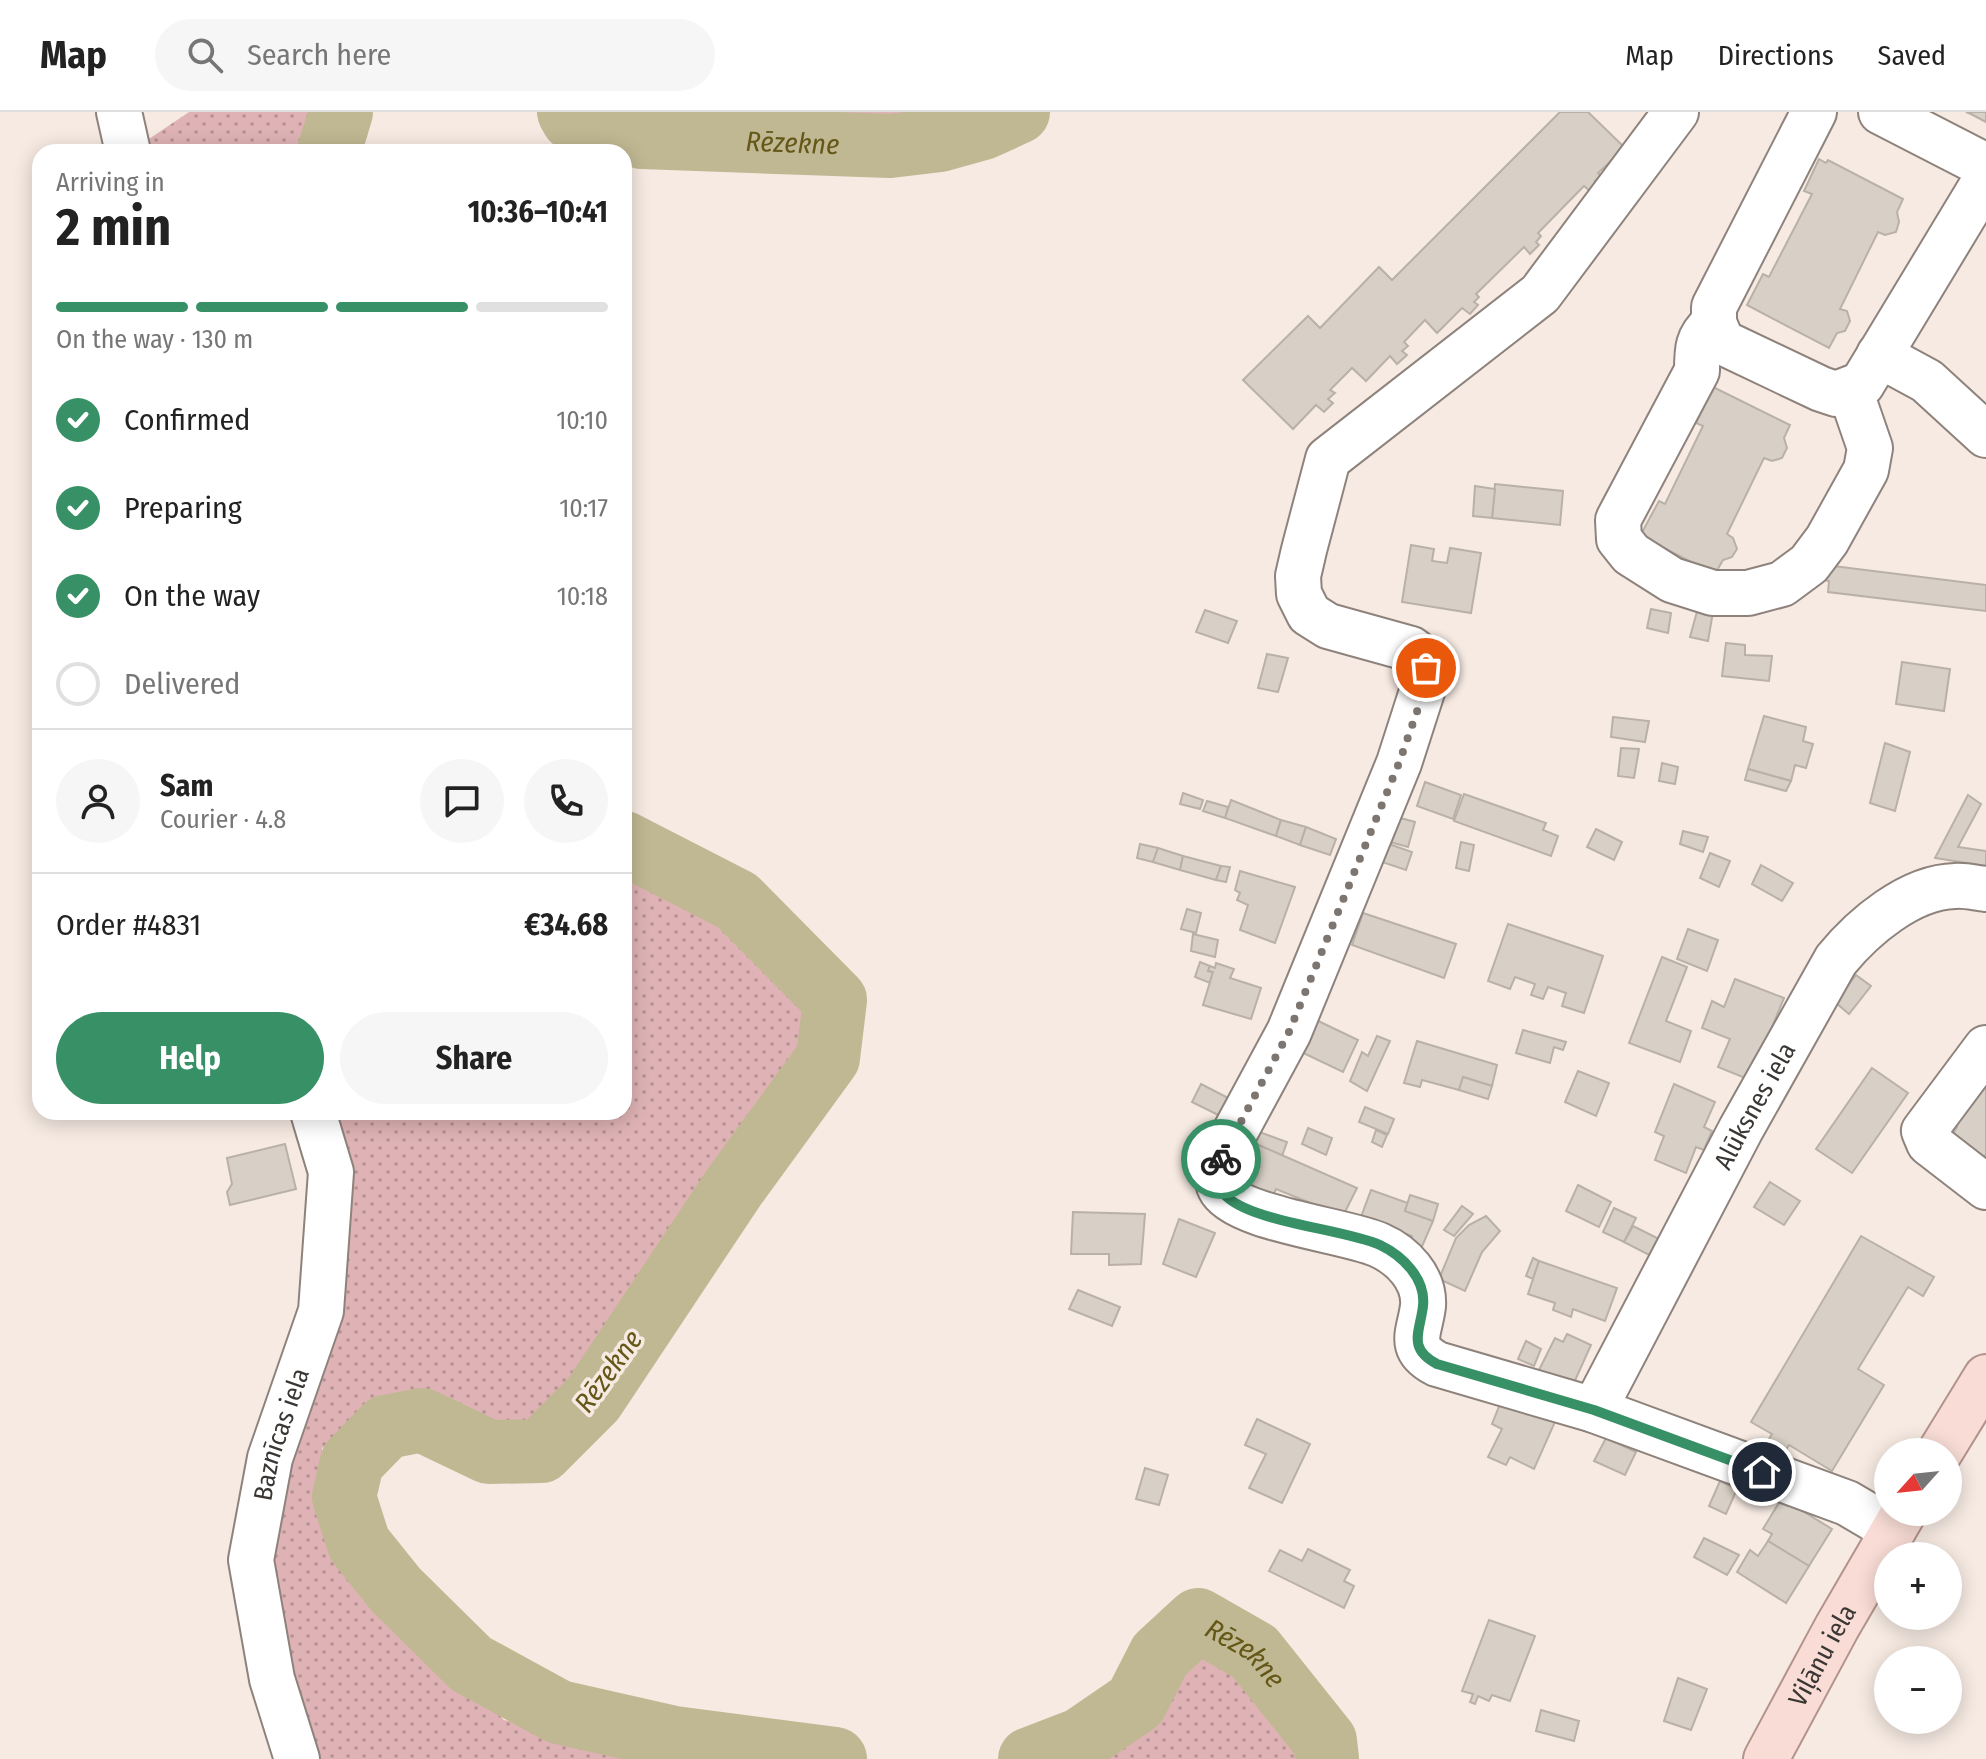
<!DOCTYPE html>
<meta charset="utf-8">
<style>
:root{--surface:#fff;--page:#f6f6f6;--text:#222;--muted:#767676;--line:#e0e0e0;--accent:#389166}
body{margin:0;font-family:"Fira Sans Condensed",sans-serif;background:var(--page);color:var(--text);height:100vh;display:flex;flex-direction:column;font-size:30px;white-space:nowrap}
*{box-sizing:border-box;margin:0}
p{font-size:26px;color:var(--muted)}
.icon{flex:none;width:44px;height:44px;fill:none;stroke:currentColor;stroke-width:2;stroke-linecap:round;stroke-linejoin:round}
.map{position:relative;flex:1;overflow:hidden}
.details{position:absolute;left:32px;top:32px;width:600px;height:976px;display:flex;flex-direction:column;background:var(--surface);border-radius:24px;box-shadow:0 4px 20px #0003}
.details>*{flex:none}
.needle{width:52px;rotate:243deg}
.fabs{position:absolute;left:1874px;top:1326px;display:grid;gap:16px}
.fabs a{display:grid;place-items:center;width:88px;height:88px;border-radius:50%;background:var(--surface);box-shadow:0 4px 20px #0003;font-size:40px}
.pin{position:absolute;display:grid;place-items:center;width:68px;height:68px;color:#fff;margin:-34px;border:4px solid #fff;border-radius:50%;box-shadow:0 2px 8px #0007}
.courier{position:absolute;display:grid;place-items:center;width:80px;height:80px;margin:-40px;border:6px solid #389166;border-radius:50%;background:#fff;color:#222;box-shadow:0 2px 10px #0007}
.headline em{font-style:normal;font-weight:700}
.headline div{display:flex;flex-direction:column-reverse}
.headline{display:flex;align-items:center;justify-content:space-between;height:136px;padding:0 24px}
h1{font-size:52px;font-weight:700;line-height:60px}
.bar{display:grid;grid-template-columns:repeat(4,1fr);gap:12px 8px;align-content:center;height:96px;padding:0 24px}
.bar i{height:10px;border-radius:6px;background:var(--line)}
.bar .active{background:var(--accent)}
.bar p{grid-column:span 4}
.line{display:flex;align-items:center;gap:20px;padding:0 24px;border-top:2px solid var(--line)}
.line div{flex:1}
.round{display:grid;place-items:center;flex:none;width:84px;height:84px;border-radius:42px;background:var(--page)}
ol{padding:0 24px;list-style:none}
li{display:flex;align-items:center;gap:24px;height:88px}
li p{margin-inline-start:auto}
li .icon{padding:8px;border-radius:50%;background:var(--accent);color:#fff;stroke-width:4}
li:last-child{color:var(--muted)}
li i{width:44px;height:44px;border:4px solid var(--line);border-radius:50%}
.cta{display:flex;gap:16px;margin-top:auto;padding:16px 24px}
.cta a{flex:1;height:92px;border-radius:48px;background:var(--accent);color:#fff;font-size:32px;font-weight:700;line-height:92px;text-align:center}
.cta a+a{background:var(--page);color:var(--text)}
header{display:flex;align-items:center;gap:48px;box-sizing:border-box;height:112px;padding:0 40px;background:var(--surface);border-bottom:2px solid var(--line)}
header strong{font-size:38px}
nav{display:flex;gap:44px;margin-inline-start:auto;font-size:28px}
.search{width:560px;height:72px;background:var(--page);display:flex;align-items:center;gap:20px;box-sizing:border-box;padding:0 28px;border-radius:44px;color:var(--muted);font-size:30px}
.map>svg:first-child{display:block}
.grass{fill:url(#grass-dots)}
.lines{fill:none;stroke-linecap:round;stroke-linejoin:round}
.river{stroke:#c0b892;stroke-width:64}
.building{fill:#d8d0c6;stroke:#b9b1a7;stroke-width:2}
.minor-casing{stroke:#8e837c;stroke-width:48}
.major-casing{stroke:#b2938a;stroke-width:48}
.minor{stroke:#fff;stroke-width:44}
.major{stroke:#f8dcd5;stroke-width:44}
.done{stroke:#7c7570;stroke-width:8;stroke-dasharray:0 14.4}
.route{stroke:#389166;stroke-width:10}
.labels{text-anchor:middle;stroke-width:7;stroke-linejoin:round;paint-order:stroke}
.street-label{font-size:26px;fill:#3a3633;stroke:#f6eae2}
.water-label{font-size:28px;font-style:italic;fill:#645718;stroke:#f6eae2}
</style>
<header>
<strong>Map</strong>
<div class="search"><svg class="icon" aria-label="search" viewBox="0 0 24 24"><circle cx="10" cy="10" r="6"/><path d="M15 15l6 6"/></svg>Search here</div>
<nav><a>Map</a><a>Directions</a><a>Saved</a></nav>
</header>
<div class="map">
<svg width="1986" height="1647" viewBox="0 0 1986 1647">
<defs>
<pattern id="grass-dots" width="8" height="8" patternUnits="userSpaceOnUse" patternTransform="scale(2)"><rect width="8" height="8" fill="#dfb3b5"/><path d="M2 2h.1M6 6h.1" fill="none" stroke="#b69294" stroke-width="1.8" stroke-linecap="round"/></pattern>
</defs>
<rect width="100%" height="100%" fill="#f6eae2"/>
<g class="grass">
<polygon points="189,0 345,0 330,40 147,40 146,29"/>
<polygon points="569,0 1010,0 996,10 792,32 573,7"/>
<polygon points="624,732 737,789 835,888 828,946 734,1075 593,1287 541,1339 421,1285 322,1336 332,1430 504,1608 680,1647 299,1647 251,1448 321,1199 313,1000 624,1000"/>
<polygon points="1198,1508 1301,1647 1071,1647 1152,1602 1136,1590"/>
</g>
<g class="lines">
<g class="river">
<path id="s1" d="M569,0L573,7L642,25L890,34L940,28L983,16L1018,0"/>
<polyline points="329,40 341,0"/>
<polyline points="624,731 737,789 835,888 828,946 734,1075 593,1287 541,1339 489,1340 422,1308 386,1315 352,1350 344,1385 359,1432 396,1478 471,1552 559,1600 674,1626 835,1647"/>
<path id="s2" d="M1030,1647L1082,1627L1136,1590L1160,1543L1198,1508L1254,1540L1325,1629L1327,1647"/>
</g>
</g>
<g class="building">
<polygon points="1560,0 1588,0 1625,36 1598,61 1601,64 1595,69 1601,72 1592,81 1584,74 1538,121 1541,124 1536,130 1539,133 1530,142 1524,135 1476,182 1479,185 1474,190 1478,193 1470,202 1462,196 1437,221 1425,208 1404,230 1408,234 1402,239 1407,243 1397,252 1390,244 1366,269 1352,256 1330,278 1335,281 1328,287 1333,291 1324,300 1316,293 1293,317 1243,268 1308,204 1320,216 1379,155 1392,168"/>
<polygon points="1966,0 1986,0 1986,10 1971,2"/>
<polygon points="1819,47 1826,51 1828,48 1903,87 1897,100 1899,110 1896,120 1885,123 1878,120 1840,197 1847,199 1850,209 1845,219 1837,221 1829,236 1747,193 1763,162 1769,165 1812,82 1804,79"/>
<polygon points="1713,275 1790,313 1784,326 1787,336 1782,346 1772,349 1764,346 1727,422 1733,426 1737,437 1732,445 1723,448 1715,462 1640,424 1659,389 1665,392 1703,314 1696,311"/>
<polygon points="1495,372 1563,379 1560,413 1492,406"/>
<polygon points="1475,374 1495,377 1492,406 1473,404"/>
<polygon points="1411,433 1434,437 1432,449 1447,451 1450,436 1481,441 1471,501 1402,490"/>
<polygon points="1825,453 1986,473 1986,499 1828,480 1829,469 1823,468"/>
<polygon points="1698,496 1713,500 1708,529 1690,525"/>
<polygon points="1651,497 1671,501 1668,521 1647,516"/>
<polygon points="1205,498 1237,509 1228,531 1196,520"/>
<polygon points="1726,531 1745,533 1745,543 1772,544 1769,569 1722,564"/>
<polygon points="1267,542 1288,546 1278,580 1258,576"/>
<polygon points="1902,550 1950,557 1944,599 1896,592"/>
<polygon points="1764,604 1806,615 1803,629 1813,632 1806,656 1795,653 1791,669 1748,657"/>
<polygon points="1613,605 1649,609 1645,630 1611,625"/>
<polygon points="1885,631 1910,640 1895,699 1870,691"/>
<polygon points="1621,636 1639,637 1634,666 1618,664"/>
<polygon points="1662,651 1678,655 1675,672 1659,669"/>
<polygon points="1748,657 1791,669 1786,679 1745,668"/>
<polygon points="1425,670 1461,683 1453,707 1417,694"/>
<polygon points="1183,681 1203,688 1200,697 1180,692"/>
<polygon points="1464,682 1546,711 1543,718 1558,724 1551,744 1454,709"/>
<polygon points="1968,683 1981,692 1958,735 1986,739 1986,754 1935,746"/>
<polygon points="1231,688 1281,708 1276,724 1225,706"/>
<polygon points="1207,689 1228,695 1225,706 1203,699"/>
<polygon points="1397,705 1415,710 1408,735 1390,730"/>
<polygon points="1281,708 1306,715 1300,733 1276,724"/>
<polygon points="1306,715 1336,727 1330,743 1300,733"/>
<polygon points="1596,717 1622,730 1614,748 1587,735"/>
<polygon points="1683,719 1708,725 1703,740 1680,732"/>
<polygon points="1461,730 1474,733 1469,759 1456,756"/>
<polygon points="1386,731 1412,740 1406,758 1379,749"/>
<polygon points="1140,732 1158,736 1153,750 1137,746"/>
<polygon points="1158,736 1183,744 1180,758 1153,750"/>
<polygon points="1710,741 1730,749 1719,775 1700,766"/>
<polygon points="1183,744 1221,754 1216,768 1180,758"/>
<polygon points="1761,753 1793,771 1782,789 1752,772"/>
<polygon points="1221,754 1230,755 1226,770 1216,768"/>
<polygon points="1240,759 1295,775 1275,831 1240,818 1248,793 1237,788 1240,781 1235,778"/>
<polygon points="1187,797 1201,801 1196,821 1181,817"/>
<polygon points="1363,801 1456,832 1444,866 1352,833"/>
<polygon points="1508,812 1603,844 1584,901 1562,894 1566,881 1548,875 1543,887 1531,883 1535,872 1515,865 1510,877 1488,869"/>
<polygon points="1688,817 1718,828 1707,859 1677,847"/>
<polygon points="1193,822 1218,828 1215,845 1191,839"/>
<polygon points="1662,845 1687,855 1666,909 1691,919 1680,950 1629,931"/>
<polygon points="1200,850 1210,854 1208,859 1213,860 1210,871 1195,865"/>
<polygon points="1216,851 1234,857 1230,866 1261,876 1251,907 1203,893 1213,860 1208,859 1210,854 1215,856"/>
<polygon points="1856,863 1871,874 1849,902 1835,890"/>
<polygon points="1735,867 1784,886 1750,968 1718,955 1730,927 1702,916 1712,889 1724,895"/>
<polygon points="1312,906 1358,928 1343,960 1297,938"/>
<polygon points="1523,918 1566,930 1563,938 1554,935 1550,951 1516,941"/>
<polygon points="1377,924 1390,929 1367,979 1350,969 1362,940 1368,944"/>
<polygon points="1417,929 1497,953 1492,974 1463,965 1459,978 1422,968 1420,975 1404,971"/>
<polygon points="1872,956 1908,981 1852,1061 1816,1037"/>
<polygon points="1578,959 1609,971 1596,1004 1565,990"/>
<polygon points="1463,965 1492,974 1488,987 1459,978"/>
<polygon points="1986,970 1986,1042 1984,1045 1953,1022 1957,1015 1953,1012"/>
<polygon points="1201,972 1230,987 1220,1004 1192,990"/>
<polygon points="1674,972 1715,990 1704,1015 1712,1019 1704,1038 1696,1035 1686,1061 1655,1048 1664,1024 1655,1020"/>
<polygon points="1365,995 1394,1007 1388,1022 1359,1010"/>
<polygon points="1308,1016 1332,1026 1326,1043 1302,1032"/>
<polygon points="1251,1017 1287,1030 1282,1044 1245,1027"/>
<polygon points="1376,1018 1387,1023 1382,1035 1372,1030"/>
<polygon points="1245,1027 1357,1076 1343,1104 1276,1077 1273,1084 1245,1073 1248,1065 1233,1061"/>
<polygon points="285,1032 296,1077 230,1093 227,1080 232,1072 227,1046"/>
<polygon points="1770,1070 1800,1089 1784,1113 1754,1095"/>
<polygon points="1578,1073 1611,1090 1599,1115 1566,1099"/>
<polygon points="1371,1078 1408,1091 1405,1099 1433,1109 1420,1139 1408,1136 1412,1124 1361,1105"/>
<polygon points="1410,1083 1438,1092 1433,1109 1405,1099"/>
<polygon points="1462,1094 1473,1102 1454,1124 1444,1118"/>
<polygon points="1614,1096 1636,1106 1624,1130 1603,1120"/>
<polygon points="1073,1100 1145,1102 1141,1152 1109,1153 1109,1142 1071,1142"/>
<polygon points="1486,1104 1500,1119 1482,1140 1465,1179 1439,1167 1456,1126 1469,1113"/>
<polygon points="1179,1107 1215,1121 1196,1165 1163,1152"/>
<polygon points="1633,1114 1661,1128 1653,1145 1624,1130"/>
<polygon points="1861,1124 1934,1165 1923,1184 1908,1175 1858,1257 1884,1273 1832,1359 1789,1333 1781,1346 1764,1335 1772,1322 1751,1310"/>
<polygon points="1533,1146 1539,1149 1533,1167 1526,1164"/>
<polygon points="1539,1149 1617,1176 1605,1209 1573,1197 1571,1205 1553,1198 1555,1191 1528,1182"/>
<polygon points="1078,1178 1120,1195 1112,1214 1069,1197"/>
<polygon points="1567,1222 1591,1233 1573,1273 1539,1258 1555,1226 1563,1230"/>
<polygon points="1526,1229 1541,1237 1534,1254 1518,1247"/>
<polygon points="1525,1288 1558,1303 1534,1357 1510,1345 1506,1353 1488,1345 1502,1317 1492,1312 1500,1292 1521,1300"/>
<polygon points="1257,1307 1310,1332 1282,1391 1249,1376 1266,1342 1245,1333"/>
<polygon points="1606,1326 1636,1340 1625,1363 1594,1349"/>
<polygon points="1145,1356 1168,1363 1159,1393 1136,1387"/>
<polygon points="1720,1369 1737,1377 1726,1402 1709,1394"/>
<polygon points="1780,1389 1788,1394 1791,1392 1832,1417 1809,1454 1768,1429 1772,1422 1763,1417"/>
<polygon points="1704,1426 1739,1443 1727,1463 1694,1445"/>
<polygon points="1768,1429 1809,1454 1786,1491 1737,1460 1750,1438 1758,1444"/>
<polygon points="1308,1437 1350,1458 1344,1469 1354,1474 1344,1496 1269,1459 1280,1438 1302,1449"/>
<polygon points="1489,1508 1535,1524 1510,1589 1492,1583 1489,1589 1478,1584 1475,1592 1470,1590 1473,1582 1462,1579"/>
<polygon points="1678,1566 1707,1577 1691,1618 1664,1609"/>
<polygon points="1541,1598 1579,1609 1574,1629 1536,1619"/>
</g>
<g class="lines">
<g class="minor-casing">
<g id="minor">
<polyline points="119,0 128,40"/>
<path d="M1676,0L1540,182L1328,347L1304,438L1298,464L1299,482L1309,502L1328,514L1411,537L1423,546L1426,556V567L1399,651L1289,920L1221,1046C1218,1056 1215,1066 1220,1076C1235,1107 1346,1118 1379,1133C1402,1143 1425,1166 1423,1194C1420,1220 1406,1236 1437,1252L1594,1298L1847,1391L1893,1418"/>
<polyline points="1814,0 1714,195 1714,211 1722,230 1821,277 1836,282 1862,272 1986,67"/>
<polyline points="1881,0 1986,54"/>
<path d="M1714,211C1697,226 1697,237 1697,259L1618,408L1619,427L1631,442L1672,468L1713,481H1748L1782,472L1809,452L1827,428L1866,358L1870,336L1850,278"/>
<polyline points="1879,243 1927,269 1986,323"/>
<polyline points="1986,936 1924,1019 1929,1031 1986,1075"/>
<path id="s3" d="M1594,1298L1741,1017L1836,848C1863,815 1910,775 1955,774C1965,773 1976,776 1986,777"/>
<path id="s4" d="M297,1647L272,1567L251,1448L270,1346L321,1199L331,1060L313,1000"/>
</g>
</g>
<g class="major-casing">
<g id="major">
<polyline points="1940,1340 1986,1265"/>
<path id="s5" d="M1766,1647L1837,1515L1904,1400"/>
</g>
</g>
<use href="#minor" class="minor"/>
<use href="#major" class="major"/>
</g>
<g class="lines">
<polyline class="done" points="1221,1047 1289,920 1399,651 1421,588 1426,556"/>
<path class="route" d="M1221,1047C1217,1059 1214,1071 1224,1082C1248,1110 1344,1117 1380,1133C1403,1144 1426,1167 1423,1194C1420,1220 1407,1236 1437,1252L1594,1298L1762,1360"/>
</g>
<g class="labels">
<g class="street-label">
<text dy="9" stroke="none"><textPath href="#s3" startOffset="344">Alūksnes iela</textPath></text>
<text dy="9" stroke="none"><textPath href="#s4" startOffset="334">Baznīcas iela</textPath></text>
<text dy="9" stroke="none"><textPath href="#s5" startOffset="118">Viļānu iela</textPath></text>
</g>
<g class="water-label">
<text dy="10" stroke="none"><textPath href="#s1" startOffset="230">Rēzekne</textPath></text>
<text transform="translate(608 1259) rotate(-54)" y="10">Rēzekne</text>
<text dy="10" stroke="none"><textPath href="#s2" startOffset="284">Rēzekne</textPath></text>
</g>
</g>
</svg>
<div class="fabs">
<a><svg class="needle" viewBox="-14 -14 28 28"><path d="M0-13l5 13h-10z" fill="#e53935"/><path d="M0 13l5-13h-10z" fill="#767676"/></svg></a>
<a>+</a>
<a>−</a>
</div>
<div class="pin" style="left:1426px;top:556px;background:#ea580c"><svg class="icon" aria-label="bag" viewBox="0 0 24 24"><path d="M5 8h14l-1 12H6zM9 8a3 3 0 0 1 6 0"/></svg></div>
<div class="pin" style="left:1762px;top:1360px;background:#1f2937"><svg class="icon" aria-label="home" viewBox="0 0 24 24"><path d="M3 11l9-7 9 7M6 9v11h12V9"/></svg></div>
<div class="courier" style="left:1221px;top:1047px"><svg class="icon" aria-label="bike" viewBox="0 0 24 24"><circle cx="6" cy="16" r="4"/><circle cx="18" cy="16" r="4"/><path d="M6 16l4-8h5l3 8M10 8l3 8H6M13 5h3"/></svg></div>
<section class="details">
<div class="headline"><div><h1>2 min</h1><p>Arriving in</p></div><em>10:36–10:41</em></div>
<div class="bar"><i class="active"></i><i class="active"></i><i class="active"></i><i></i><p>On the way · 130 m</p></div>
<ol>
<li><svg class="icon" aria-label="check" viewBox="0 0 24 24"><path d="M5 12l5 5 9-10"/></svg>Confirmed<p>10:10</p></li>
<li><svg class="icon" aria-label="check" viewBox="0 0 24 24"><path d="M5 12l5 5 9-10"/></svg>Preparing<p>10:17</p></li>
<li><svg class="icon" aria-label="check" viewBox="0 0 24 24"><path d="M5 12l5 5 9-10"/></svg>On the way<p>10:18</p></li>
<li><i></i>Delivered</li>
</ol>
<div class="line" style="height:144px"><a class="round"><svg class="icon" aria-label="person" viewBox="0 0 24 24"><circle cx="12" cy="8" r="4"/><path d="M4 21q1-7 8-7t8 7"/></svg></a><div><b>Sam</b><p>Courier · 4.8</p></div><a class="round"><svg class="icon" aria-label="chat" viewBox="0 0 24 24"><path d="M4 5h16v11H9l-5 4z"/></svg></a><a class="round"><svg class="icon" aria-label="phone" viewBox="0 0 24 24"><path d="M5 4h4l2 5-3 2q2 4 5 5l2-3 5 2v4C11 20 4 13 5 4z"/></svg></a></div>
<div class="line" style="height:104px"><div>Order #4831</div><b>€34.68</b></div>
<div class="cta"><a>Help</a><a>Share</a></div>
</section>
</div>
